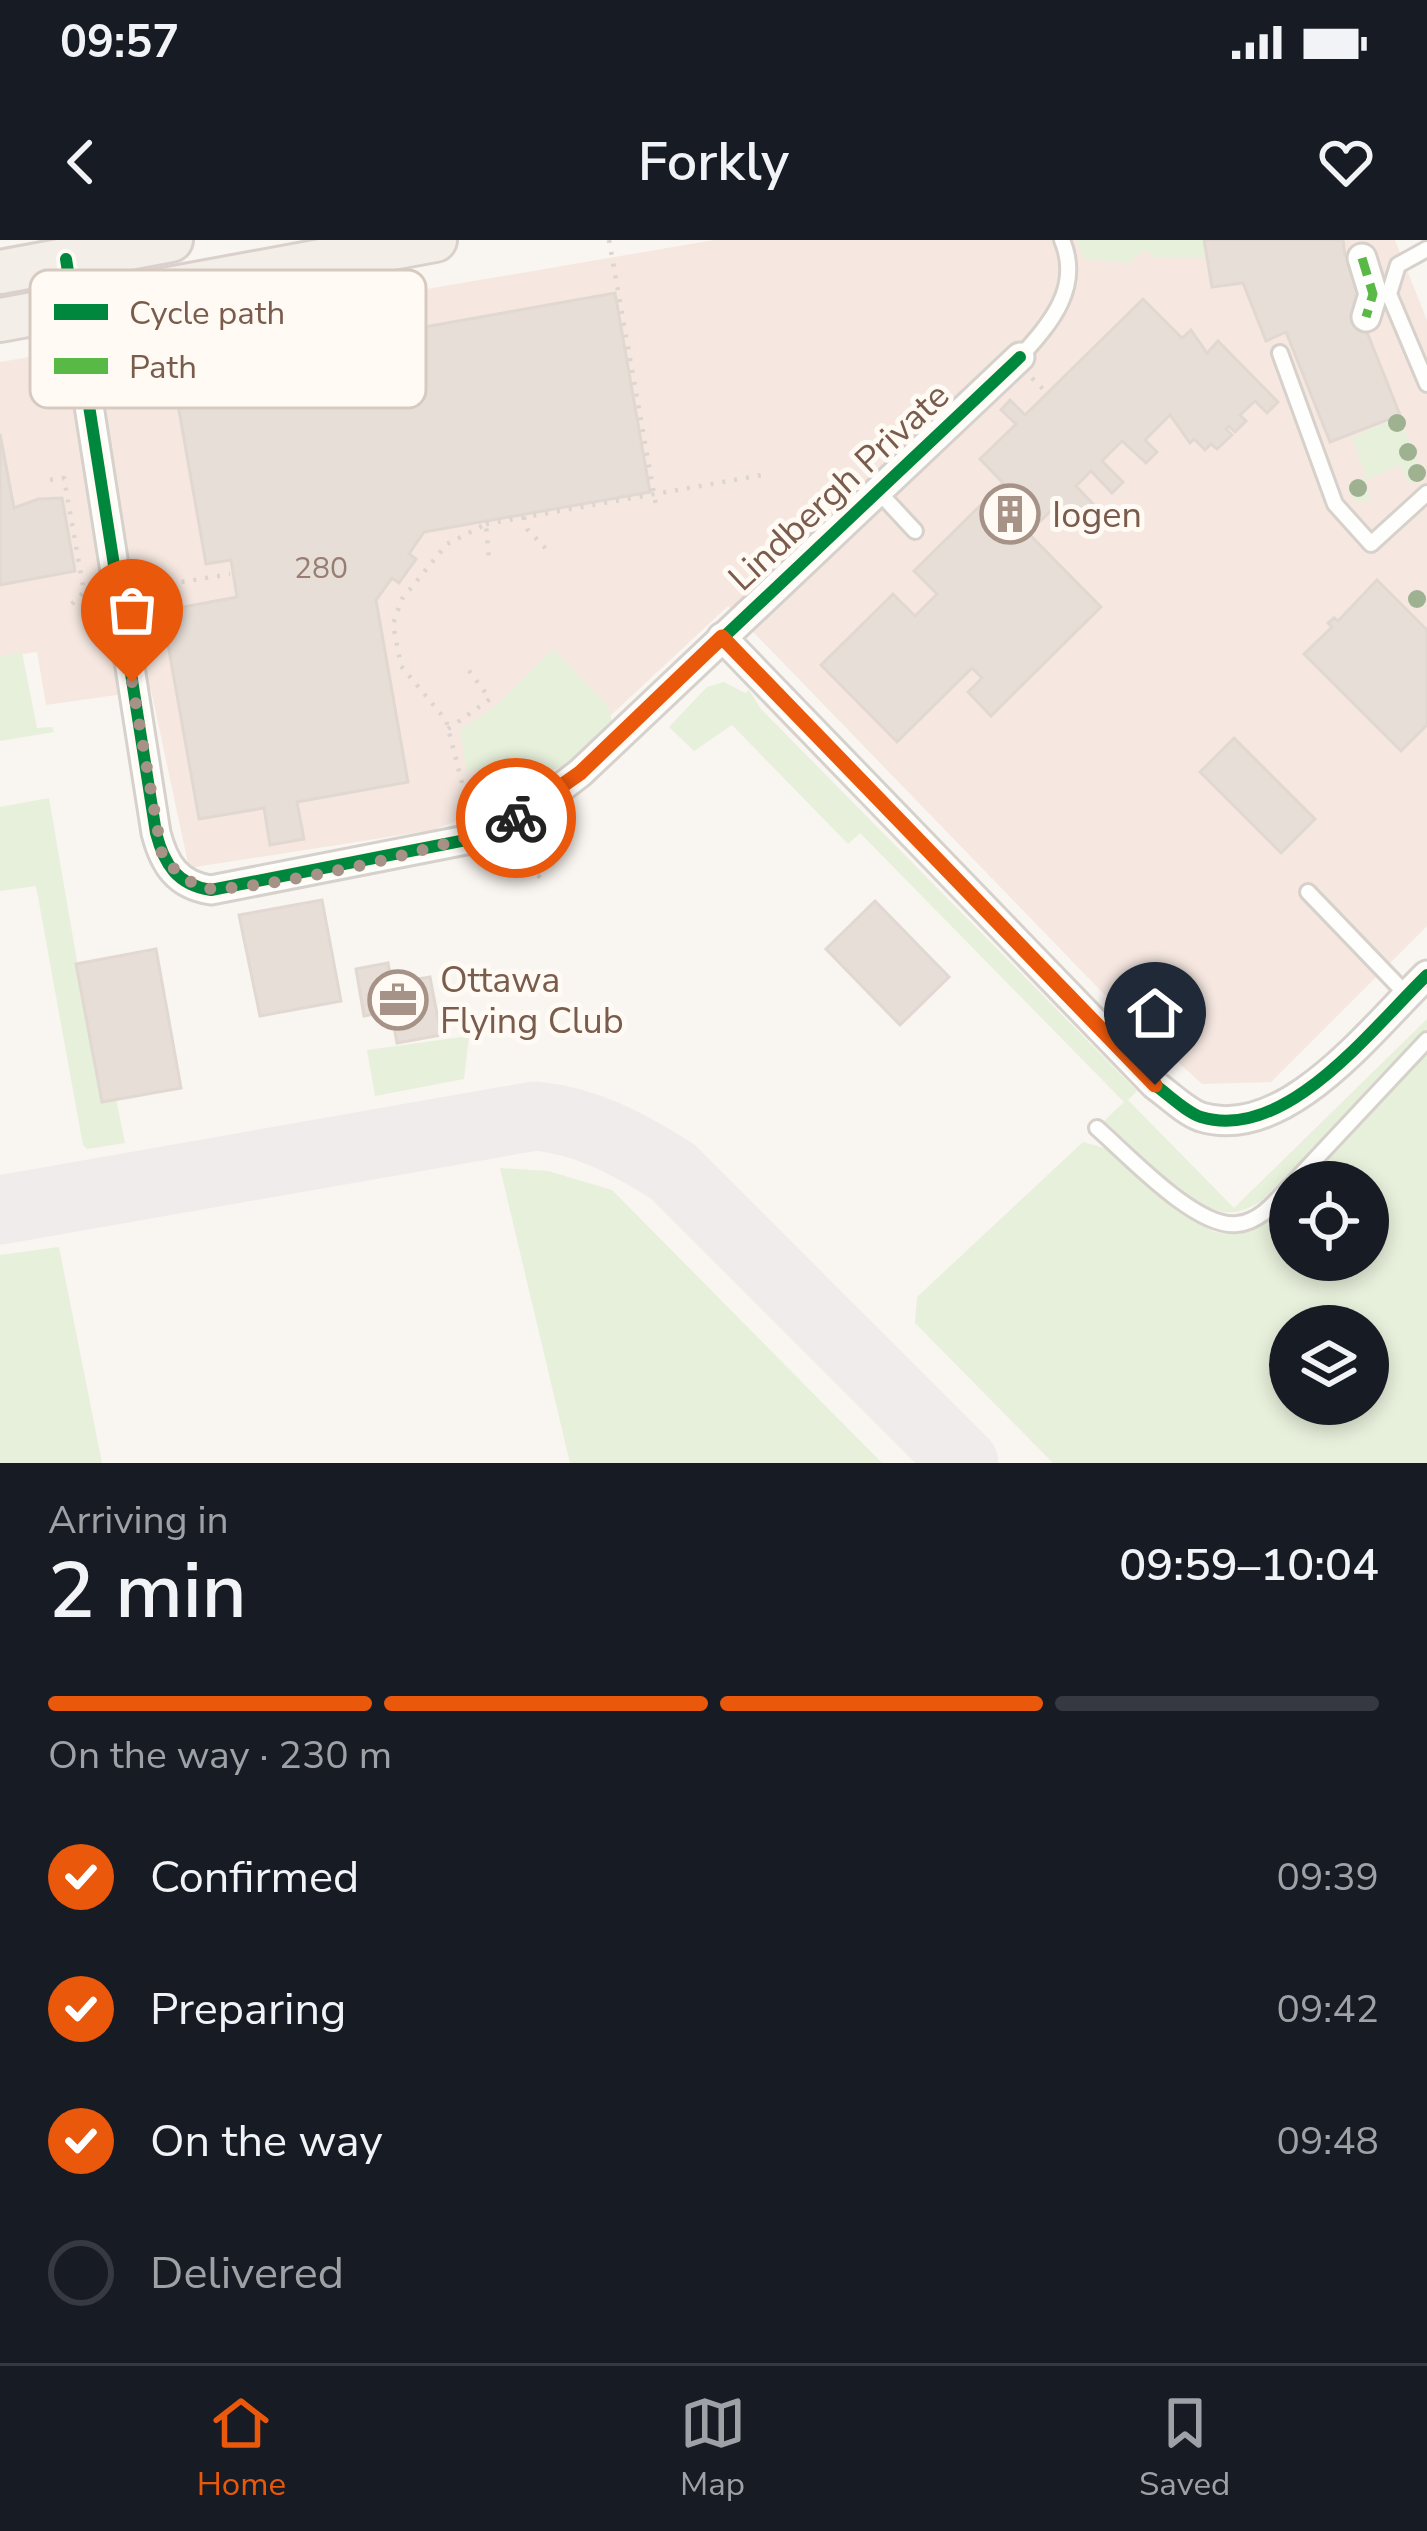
<!DOCTYPE html>
<meta charset="utf-8">
<style>
:root{--surface:#171b24;--page:#20242c;--text:#f1f3f6;--muted:#9ea1a6;--line:#363941;--accent:#ea580c}
body{margin:0;font-family:"Nunito Sans",sans-serif;background:var(--page);color:var(--text);height:100vh;display:flex;flex-direction:column;font-size:45px;white-space:nowrap}
*{box-sizing:border-box;margin:0}
p{font-size:39px;color:var(--muted)}
.icon{flex:none;width:66px;height:66px;fill:none;stroke:currentColor;stroke-width:2;stroke-linecap:round;stroke-linejoin:round}
.map{position:relative;height:1223px;overflow:hidden}
.panel{display:flex;flex-direction:column;background:var(--surface);flex:1}
.panel>*{flex:none}
.tools{position:absolute;left:1269px;top:921px;display:grid;gap:24px}
.tools a{display:grid;place-items:center;width:120px;height:120px;border-radius:50%;background:var(--surface);box-shadow:0 6px 18px #0003;font-size:60px}
.pin{position:absolute;display:grid;place-items:center;width:102px;height:102px;color:#fff;margin:-123px -51px;border-radius:50% 50% 50% 0;rotate:-45deg;box-shadow:0 0 12px #0007}
.pin .icon{rotate:45deg}
.courier{position:absolute;display:grid;place-items:center;width:120px;height:120px;margin:-60px;border:9px solid #ea580c;border-radius:50%;background:#fff;color:#222;box-shadow:0 3px 15px #0007}
.head em{font-style:normal;font-weight:600}
.head div{display:flex;flex-direction:column-reverse}
.head{display:flex;align-items:center;justify-content:space-between;height:204px;padding:0 48px}
h1{font-size:78px;font-weight:600;line-height:90px}
.bar{display:grid;grid-template-columns:repeat(4,1fr);gap:18px 12px;align-content:center;height:144px;padding:0 48px}
.bar i{height:15px;border-radius:9px;background:var(--line)}
.bar .current{background:var(--accent)}
.bar p{grid-column:span 4}
ol{padding:0 48px;list-style:none}
li{display:flex;align-items:center;gap:36px;height:132px}
li p{margin-inline-start:auto}
li .icon{padding:12px;border-radius:50%;background:var(--accent);color:#fff;stroke-width:4}
li:last-child{color:var(--muted)}
li i{width:66px;height:66px;border:6px solid var(--line);border-radius:50%}
.status{display:flex;justify-content:space-between;align-items:center;height:84px;padding:0 60px;background:var(--surface);direction:ltr}
.status svg{height:33px;fill:currentColor}
header{display:flex;justify-content:space-between;align-items:center;height:156px;padding:0 48px;background:var(--surface);font-size:54px;font-weight:600}
.tabs{display:flex;justify-content:space-around;align-items:center;height:168px;border-top:3px solid var(--line);background:var(--surface);font-size:33px;color:var(--muted)}
.tabs a{display:grid;justify-items:center;gap:6px}
.tabs .current{color:var(--accent)}
.map>svg:first-child{display:block}
.commercial{fill:#f6e8e1}
.green{fill:#e7f0db;fill-rule:evenodd}
.lines{fill:none;stroke-linecap:round;stroke-linejoin:round}
.taxiway{stroke:#f0ecec;stroke-width:69}
.building{fill:#e6ded7;stroke:#e2d8d2;stroke-width:3}
.lane-casing{stroke:#d7d1cb;stroke-width:20}
.street-casing{stroke:#d7d1cb;stroke-width:33}
.primary-casing{stroke:#dad1cc;stroke-width:48}
.path{stroke:#dcd5d0;stroke-width:4.5;stroke-dasharray:3 9;stroke-linecap:butt}
.lane{stroke:#fefefd;stroke-width:14}
.street{stroke:#fefefd;stroke-width:27}
.primary{stroke:#f3eee8;stroke-width:42}
.quiet{stroke:#58b947;stroke-width:9;stroke-dasharray:18 9;stroke-linecap:butt}
.cycleway-casing{stroke:#fffaf3;stroke-width:20}
.cycleway{stroke:#00873e;stroke-width:12}
.tree{fill:#9eb190}
.done{stroke:#a69286;stroke-width:12;stroke-dasharray:0 21.6}
.route{stroke:#ea580c;stroke-width:15}
.labels{text-anchor:middle;stroke-width:10;stroke-linejoin:round;paint-order:stroke}
.number-label{font-size:30px;fill:#977e72}
.street-label{font-size:36px;fill:#7a5c4d;stroke:#fffaf3}
.poi-label{font-size:36px;fill:#7a5c4d;stroke:#fffaf3;text-anchor:start}
.key{fill:#fffaf3;stroke:#d7cbc1;stroke-width:3}
.key-label{font-size:33px;fill:#7a5c4d}
</style>
<div class="status"><b>09:57</b><svg viewBox="0 0 49 12"><path d="M0 12V9h3v3zM5 12V6h3v6zM10 12V3h3v9zM15 12V0h3v12zM26 1h20v11H26zM47 4h2v5h-2z"/></svg></div>
<header><svg class="icon" aria-label="back" viewBox="0 0 24 24"><path d="M15 5l-7 7 7 7"/></svg>Forkly<svg class="icon" aria-label="heart" viewBox="0 0 24 24"><path d="M12 20l-8-8c-3-5 5-10 8-4 3-6 11-1 8 4z"/></svg></header>
<div class="map">
<svg width="1427" height="1223" viewBox="0 0 1427 1223">
<rect width="100%" height="100%" fill="#f9f5f0"/>
<polygon class="commercial" points="714,0 1395,0 1427,80 1427,686 1271,842 1202,844 1102,752 728,366 564,519 480,572 433,590 189,628 151,450 46,465 37,412 0,417 0,122"/>
<g class="green">
<polygon points="1076,0 1204,0 1207,18 1156,18 1146,9 1129,23 1084,19"/>
<polygon points="1400,175 1422,234 1414,243 1408,242 1400,225 1364,241 1370,257 1367,262 1355,261 1347,247 1366,236 1352,198"/>
<path d="M553,409L608,465L613,485C567,532 566,528 502,540L485,528L467,533L460,490L496,466Z"/>
<polygon points="22,412 37,488 52,487 54,492 0,501 0,416"/>
<path d="M724,442L745,453L749,450L761,469L1137,851L1128,860L1234,968L1427,779V794L1260,962C1249,968 1237,974 1225,972C1186,966 1134,907 1104,881L1124,862L860,593L848,604L732,485L694,511L669,487L707,447Z"/>
<polygon points="49,558 101,861 116,859 125,903 87,909 83,905 36,646 0,651 0,567"/>
<polygon points="469,796 464,839 375,856 367,810"/>
<path d="M1427,809V1223H1053L915,1083L917,1057L1083,902L1108,909L1212,991C1248,1001 1266,985 1290,959V1020H1368V942H1306ZM1290,1086H1368V1164H1290Z"/>
<polygon points="500,928 548,931 612,950 882,1223 570,1223"/>
<polygon points="59,1007 102,1223 0,1223 0,1015"/>
</g>
<g class="lines">
<path class="taxiway" d="M0,970L535,876C587,881 627,903 672,931L964,1223"/>
</g>
<g class="building">
<polygon points="1204,0 1343,0 1345,15 1355,14 1376,65 1359,72 1400,175 1330,202 1286,92 1266,101 1243,43 1212,47"/>
<polygon points="615,53 650,252 424,292 409,314 416,319 399,343 392,338 376,360 408,542 297,562 304,599 270,605 264,568 199,579 162,371 237,357 231,320 206,324 177,159 390,122 385,94"/>
<polygon points="1143,59 1182,98 1191,90 1207,113 1218,101 1278,162 1267,173 1255,161 1240,175 1246,181 1235,192 1229,186 1226,189 1232,195 1217,209 1211,204 1205,210 1194,199 1190,203 1170,175 1145,200 1157,212 1146,223 1122,201 1102,221 1123,242 1112,253 1091,231 1076,246 1094,265 1075,283 1057,265 1028,293 1101,367 991,476 968,452 982,438 972,428 897,502 821,425 893,354 915,376 937,354 914,331 1003,243 980,219 1016,184 1001,170 1010,160 1025,175"/>
<polygon points="0,194 14,268 38,259 62,258 75,331 0,345"/>
<polygon points="1377,340 1427,390 1427,485 1401,511 1304,414 1332,387 1328,383 1334,378 1338,381"/>
<polygon points="1234,498 1315,579 1281,613 1200,532"/>
<polygon points="322,660 341,761 260,776 239,675"/>
<polygon points="875,661 949,737 900,785 826,709"/>
<polygon points="156,709 181,848 102,862 76,724"/>
<polygon points="388,723 390,734 399,733 401,742 430,737 441,795 397,803 391,771 364,776 356,729"/>
</g>
<g class="lines">
<g class="lane-casing">
<g id="lane">
<polyline points="1427,9 1398,25 1389,54 1427,144"/>
<polyline points="1280,113 1335,264 1371,304 1427,253"/>
<path d="M1020,117C1051,83 1082,47 1062,0"/>
<polyline points="876,249 915,291"/>
<polyline points="1308,652 1407,755"/>
<path d="M1097,888C1127,914 1196,989 1237,984C1260,982 1275,962 1290,946"/>
<polyline points="1294,942 1427,800"/>
</g>
</g>
<g class="street-casing">
<g id="street">
<polyline points="1362,18 1373,54 1366,77"/>
<path d="M66,19L156,593C164,624 177,645 211,650L471,599L541,563L580,533L1020,117"/>
<path d="M722,397L1155,845C1169,855 1186,872 1201,877C1286,903 1372,788 1427,735"/>
</g>
</g>
<g class="primary-casing">
<g id="primary">
<polyline points="0,32 171,0"/>
<polyline points="0,80 435,0"/>
</g>
</g>
<g class="path">
<polyline points="609,0 656,265"/>
<polyline points="1032,138 1043,149"/>
<polyline points="50,240 64,238 84,352 71,365"/>
<polyline points="524,277 527,289 547,310"/>
<polyline points="486,284 762,235"/>
<polyline points="146,348 230,334"/>
<polyline points="448,489 490,459 467,428"/>
<polyline points="462,543 446,480 401,426 393,384 402,359 447,304 486,284 489,320"/>
<polyline points="516,607 544,643"/>
</g>
<use href="#lane" class="lane"/>
<use href="#street" class="street"/>
<use href="#primary" class="primary"/>
<polyline class="quiet" points="1362,18 1373,54 1366,77"/>
<g class="cycleway-casing">
<g id="cycleway">
<path d="M66,19L156,593C164,624 177,645 211,650L471,599L541,563L580,533L1020,117"/>
<path d="M722,397L1155,845C1169,855 1186,872 1201,877C1286,903 1372,788 1427,735"/>
</g>
</g>
<use href="#cycleway" class="cycleway"/>
</g>
<g class="tree">
<circle cx="1397" cy="183" r="9"/>
<circle cx="1408" cy="212" r="9"/>
<circle cx="1417" cy="233" r="9"/>
<circle cx="1358" cy="248" r="9"/>
<circle cx="1417" cy="359" r="9"/>
</g>
<g class="lines">
<path class="done" d="M132,442L163,620L199,648C251,655 468,605 516,578"/>
<polyline class="route" points="516,578 580,533 722,397 1155,845"/>
</g>
<defs>
<g id="building-ring" transform="scale(3)"><circle r="9.5" fill="#fffaf3" stroke="#a69286" stroke-width="1.5"/><path d="M-4-6H4V6H1V3H-1V6H-4ZM-2.5-4.3h1.7v1.8h-1.7ZM.8-4.3h1.7v1.8H.8ZM-2.5-1h1.7V.8h-1.7ZM.8-1h1.7V.8H.8Z" fill="#a69286"/></g>
<g id="office-ring" transform="scale(3)"><circle r="9.5" fill="#fffaf3" stroke="#a69286" stroke-width="1.5"/><path d="M-6-3h4V-5.5h4V-3h4V5H-6ZM-1-4.5V-3h2v-1.5ZM-6 0V1H6V0Z" fill="#a69286"/></g>
</defs>
<g fill-rule="evenodd">
<use href="#building-ring" x="1010" y="274"/>
<use href="#office-ring" x="398" y="760"/>
</g>
<g class="labels">
<g class="number-label">
<text x="321" y="338">280</text>
</g>
<g class="street-label">
<text transform="translate(838 246) rotate(-43)" y="13">Lindbergh Private</text>
</g>
<g class="poi-label">
<text x="1052" y="287">Iogen</text>
<text x="440" y="752">Ottawa<tspan x="440" dy="41">Flying Club</tspan></text>
</g>
</g>
<rect x="30" y="30" width="396" height="138" rx="18" class="key"/>
<rect x="54" y="64" width="54" height="16" fill="#00873e"/>
<rect x="54" y="118" width="54" height="16" fill="#58b947"/>
<g class="key-label">
<text x="129" y="84">Cycle path</text>
<text x="129" y="138">Path</text>
</g>
</svg>
<div class="tools">
<a><svg class="icon" aria-label="locate" viewBox="0 0 24 24"><circle cx="12" cy="12" r="6"/><path d="M12 2v4M12 18v4M2 12h4M18 12h4"/></svg></a>
<a><svg class="icon" aria-label="layers" viewBox="0 0 24 24"><path d="M12 4l9 5-9 5-9-5zM3 14l9 5 9-5"/></svg></a>
</div>
<div class="pin" style="left:132px;top:442px;background:#ea580c"><svg class="icon" aria-label="bag" viewBox="0 0 24 24"><path d="M5 8h14l-1 12H6zM9 8a3 3 0 0 1 6 0"/></svg></div>
<div class="pin" style="left:1155px;top:845px;background:#1f2937"><svg class="icon" aria-label="home" viewBox="0 0 24 24"><path d="M3 11l9-7 9 7M6 9v11h12V9"/></svg></div>
<div class="courier" style="left:516px;top:578px"><svg class="icon" aria-label="bike" viewBox="0 0 24 24"><circle cx="6" cy="16" r="4"/><circle cx="18" cy="16" r="4"/><path d="M6 16l4-8h5l3 8M10 8l3 8H6M13 5h3"/></svg></div>
</div>
<section class="panel">
<div class="head"><div><h1>2 min</h1><p>Arriving in</p></div><em>09:59–10:04</em></div>
<div class="bar"><i class="current"></i><i class="current"></i><i class="current"></i><i></i><p>On the way · 230 m</p></div>
<ol>
<li><svg class="icon" aria-label="check" viewBox="0 0 24 24"><path d="M5 12l5 5 9-10"/></svg>Confirmed<p>09:39</p></li>
<li><svg class="icon" aria-label="check" viewBox="0 0 24 24"><path d="M5 12l5 5 9-10"/></svg>Preparing<p>09:42</p></li>
<li><svg class="icon" aria-label="check" viewBox="0 0 24 24"><path d="M5 12l5 5 9-10"/></svg>On the way<p>09:48</p></li>
<li><i></i>Delivered</li>
</ol>
</section>
<nav class="tabs">
<a class="current"><svg class="icon" aria-label="home" viewBox="0 0 24 24"><path d="M3 11l9-7 9 7M6 9v11h12V9"/></svg>Home</a>
<a><svg class="icon" aria-label="map" viewBox="0 0 24 24"><path d="M3 6l6-2 6 2 6-2v14l-6 2-6-2-6 2zM9 4v14M15 6v14"/></svg>Map</a>
<a><svg class="icon" aria-label="saved" viewBox="0 0 24 24"><path d="M7 4h10v16l-5-4-5 4z"/></svg>Saved</a>
</nav>
